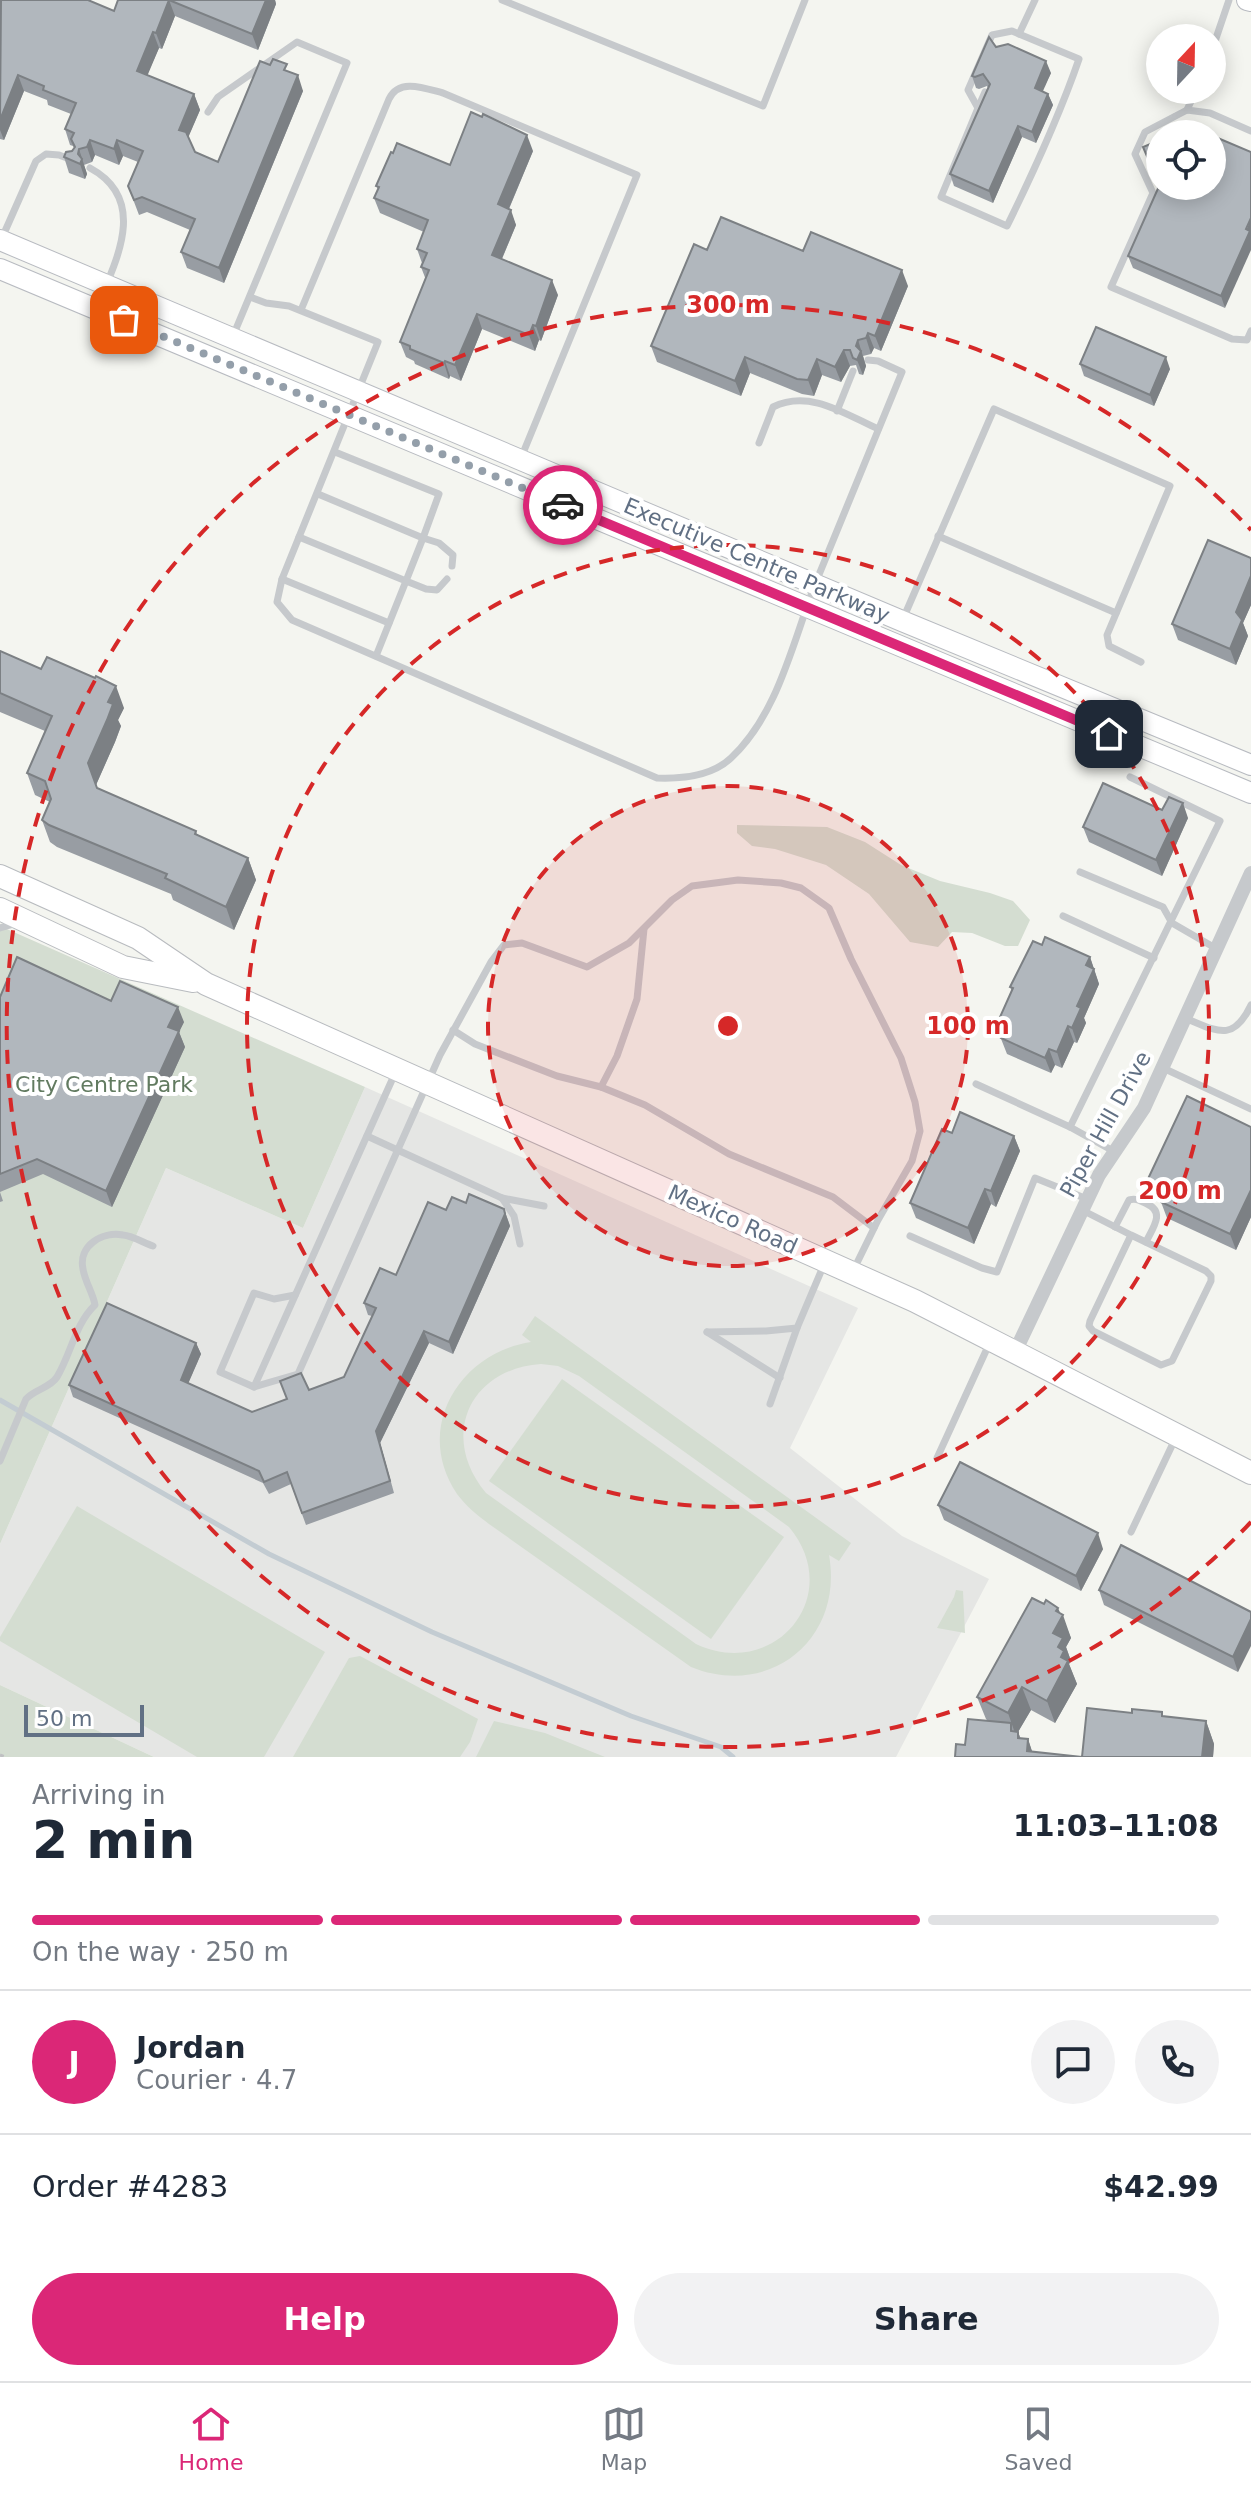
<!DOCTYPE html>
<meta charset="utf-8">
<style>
:root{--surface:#fff;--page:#f2f2f3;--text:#1f2937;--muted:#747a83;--line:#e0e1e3;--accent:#db2777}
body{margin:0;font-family:"DejaVu Sans",sans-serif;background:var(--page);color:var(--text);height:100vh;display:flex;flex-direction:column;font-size:30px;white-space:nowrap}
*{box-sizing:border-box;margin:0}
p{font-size:26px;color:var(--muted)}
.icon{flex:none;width:44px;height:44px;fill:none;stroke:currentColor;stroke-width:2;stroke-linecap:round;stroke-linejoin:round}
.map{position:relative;height:1757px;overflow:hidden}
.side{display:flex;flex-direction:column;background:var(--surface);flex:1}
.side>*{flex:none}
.needle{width:52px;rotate:22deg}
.tools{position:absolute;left:1146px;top:24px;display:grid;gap:16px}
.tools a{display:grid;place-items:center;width:80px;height:80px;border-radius:50%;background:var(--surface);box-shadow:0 4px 20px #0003;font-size:40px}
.scale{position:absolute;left:24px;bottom:20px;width:120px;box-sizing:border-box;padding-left:8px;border:4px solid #617084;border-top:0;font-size:22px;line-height:28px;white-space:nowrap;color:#617084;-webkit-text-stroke:6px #fff;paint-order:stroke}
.pin{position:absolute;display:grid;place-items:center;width:68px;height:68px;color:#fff;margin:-34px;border-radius:16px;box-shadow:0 4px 12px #0006}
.courier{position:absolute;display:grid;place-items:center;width:80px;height:80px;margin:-40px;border:6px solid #db2777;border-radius:50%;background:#fff;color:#222;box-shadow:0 2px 10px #0007}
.overview em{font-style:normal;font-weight:800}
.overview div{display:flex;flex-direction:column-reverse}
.overview{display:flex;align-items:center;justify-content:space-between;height:136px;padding:0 32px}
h1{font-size:52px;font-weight:800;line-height:60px}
.bar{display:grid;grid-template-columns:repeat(4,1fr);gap:12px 8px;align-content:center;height:96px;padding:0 32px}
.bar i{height:10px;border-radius:6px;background:var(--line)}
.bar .active{background:var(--accent)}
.bar p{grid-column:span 4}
.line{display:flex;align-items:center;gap:20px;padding:0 32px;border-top:2px solid var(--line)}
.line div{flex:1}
.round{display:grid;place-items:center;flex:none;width:84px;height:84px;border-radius:42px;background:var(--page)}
.cta{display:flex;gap:16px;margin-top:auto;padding:16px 32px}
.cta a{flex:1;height:92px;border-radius:48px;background:var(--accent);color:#fff;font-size:32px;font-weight:800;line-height:92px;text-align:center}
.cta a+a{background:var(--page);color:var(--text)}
.dock{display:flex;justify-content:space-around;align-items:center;height:112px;border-top:2px solid var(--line);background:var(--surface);font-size:22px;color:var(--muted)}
.dock a{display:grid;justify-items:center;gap:4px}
.dock .active{color:var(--accent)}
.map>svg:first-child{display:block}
.built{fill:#e5e6e4}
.green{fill:#d4ddd1;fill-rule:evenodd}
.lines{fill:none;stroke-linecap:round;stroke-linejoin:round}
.stream{stroke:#c3ccd2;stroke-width:5}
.secondary-casing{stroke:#b8bbc1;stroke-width:22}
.primary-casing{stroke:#b8bbbf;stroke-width:24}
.path{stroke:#bfc0c2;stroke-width:3;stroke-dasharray:4 4;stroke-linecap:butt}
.lane{stroke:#c6c9cc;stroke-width:7}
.street{stroke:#c6c9cc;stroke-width:14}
.secondary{stroke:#fff;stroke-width:20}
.primary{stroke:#fff;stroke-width:22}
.wall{fill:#989da3}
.shaded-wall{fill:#7c8084}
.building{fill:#b1b7bd;stroke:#7c8084;stroke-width:2}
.done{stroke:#949faa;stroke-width:8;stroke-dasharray:0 14.4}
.route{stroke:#db2777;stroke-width:10}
.ring{fill:none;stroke:#d62828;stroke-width:4;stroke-dasharray:14 10}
.labels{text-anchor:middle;stroke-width:8;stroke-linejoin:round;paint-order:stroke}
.street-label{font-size:22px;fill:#617084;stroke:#fff}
.park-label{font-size:22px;fill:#627b60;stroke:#fff}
.centre{fill:#d62828;stroke:#fff;stroke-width:4}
.ring-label{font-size:24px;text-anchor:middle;font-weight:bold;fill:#d62828;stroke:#fff;stroke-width:8;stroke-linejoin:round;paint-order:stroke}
</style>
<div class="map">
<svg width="1251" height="1757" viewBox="0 0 1251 1757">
<rect width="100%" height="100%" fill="#f4f5f0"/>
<polygon class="built" points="365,1087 858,1308 790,1448 902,1536 989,1579 896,1757 154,1757 0,1685 0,1544 166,1168 303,1228"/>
<g class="green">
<polygon points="737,825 827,827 865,842 901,865 940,881 990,893 1013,901 1030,920 1018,946 1005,946 972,933 952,932 938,947 910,942 869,894 826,865 775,849 752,846 737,833"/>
<polygon points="0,926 365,1087 303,1228 166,1168 0,1544"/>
<path d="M535,1316L851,1543L839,1561L829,1555C844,1639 770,1699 691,1667L489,1524C477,1515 466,1506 457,1494C413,1429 459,1353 531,1342L522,1335ZM541,1364L558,1366L579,1376L789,1527C846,1595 775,1681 696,1644L486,1493C439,1437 469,1369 541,1364Z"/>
<polygon points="562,1379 784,1537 711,1639 489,1481"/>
<polygon points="77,1506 325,1652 264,1757 197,1757 0,1641 0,1637"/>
<polygon points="956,1590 963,1591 965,1633 937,1628 954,1597"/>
<polygon points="360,1656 478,1719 470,1742 460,1757 293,1757 349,1658"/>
<polygon points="0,1685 154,1757 0,1757"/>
<polygon points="494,1721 545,1733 605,1757 476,1757"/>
</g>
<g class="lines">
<polyline class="stream" points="0,1400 269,1554 432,1632 631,1716 721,1747 733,1757"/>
<g class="secondary-casing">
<g id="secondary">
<polyline points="1247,0 1251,1"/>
<polyline points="0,240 902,621 1251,765"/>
<polyline points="0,269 1251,793"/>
</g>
</g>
<g class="primary-casing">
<g id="primary">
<polyline points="0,876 138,938 206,984 915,1301 1251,1473"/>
<polyline points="0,909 123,967 193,981"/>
</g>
</g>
<polyline class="path" points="0,1755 5,1757"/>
<g class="lane">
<polyline points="502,0 763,106 805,0"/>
<path d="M1012,31L1079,59C1059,117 1034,171 1007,226L941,197L978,108L968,90L992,35Z"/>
<polyline points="1019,34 1035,0"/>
<polyline points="1212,50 1229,0"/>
<polyline points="978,108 985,92"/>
<polyline points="1187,110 1196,90"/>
<polyline points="208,112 218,97 297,42 347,63 233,336"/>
<polyline points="1251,131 1210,113 1187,110 1145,132 1135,154 1153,193 1111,287 1232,339 1247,340 1251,331"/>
<path d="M90,168C149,200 116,261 97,307"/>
<polyline points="2,238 36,161 46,154 59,155 72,160"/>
<path d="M250,297L266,303L289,306L378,342L282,579L277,602L292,620L657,778C683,779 712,776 731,758C779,713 793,640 816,582C844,512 873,442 902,372L878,361L868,360"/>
<path d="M301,310L389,99C399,78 424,88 443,93L637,175L521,458"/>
<polyline points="837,411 853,371"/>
<path d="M759,443L773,407C809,389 845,414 878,429"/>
<polyline points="318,494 423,538 439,494 335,452"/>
<polyline points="938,536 1116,613"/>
<polyline points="299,537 406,581 376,656"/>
<polyline points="282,579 389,623"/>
<polyline points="447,579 437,590 426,589 406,581 423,538 439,543 453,555 452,566"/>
<polyline points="903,619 994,409 1170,486 1107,635 1109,646 1141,662"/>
<polyline points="1080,872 1163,907 1172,923 1217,949"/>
<polyline points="1063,916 1154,958"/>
<polyline points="0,928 17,923"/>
<path d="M1185,1018C1217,1031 1233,1043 1251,1005"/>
<polyline points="453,1030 475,1044 557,1076 601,1087 645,1105 729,1154 833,1197 874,1228"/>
<polyline points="1163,1068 1251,1109"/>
<polyline points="976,1084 1070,1127 1115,1152"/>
<polyline points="601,1087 617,1056 637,999 644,929"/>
<polyline points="1070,1127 1220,821 1130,777"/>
<polyline points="367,1136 502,1198 544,1206"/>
<polyline points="502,1198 514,1216 520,1244"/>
<polyline points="1082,1210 1131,1235 1090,1321 1089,1326 1093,1331 1161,1365 1172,1361 1211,1281 1211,1276 1206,1271 1131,1235"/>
<path d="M1115,1227L1129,1200C1137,1198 1140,1201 1147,1204C1166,1212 1152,1229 1146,1242"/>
<polyline points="910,1236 982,1268 997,1272 1035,1178 1087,1199"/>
<polyline points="295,1295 274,1299 254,1293 220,1372 254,1387 298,1374 440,1055 491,962 504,945 522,943 587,967 629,943 672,900 692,886 738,880 781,883 801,888 829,908 851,959 901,1058 915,1102 920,1131 912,1161 878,1220 854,1269"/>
<polyline points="707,1332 766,1331 797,1328 825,1262"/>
<polyline points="707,1332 780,1378"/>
<polyline points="254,1387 396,1071"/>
<polyline points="770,1404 797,1328"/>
<polyline points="937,1458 990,1342"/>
<path d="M0,1461L26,1399C35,1389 50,1388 57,1377C71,1354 75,1324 95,1305C93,1293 85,1282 83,1269C78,1246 102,1231 123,1235C133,1236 144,1243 153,1246"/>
<polyline points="1131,1532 1176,1437"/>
</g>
<polyline class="street" points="1015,1352 1099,1175 1144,1108 1251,873"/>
<use href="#secondary" class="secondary"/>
<use href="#primary" class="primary"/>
</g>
<g class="wall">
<polygon points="118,0 275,0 276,4 258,50 175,16 162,49 159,48 147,75 194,94 200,110 188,137 195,152 218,162 290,72 303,91 224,283 187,268 181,252 190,230 147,212 139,215 128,186 138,162 123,156 119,165 95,155 92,162 84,165 87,174 85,179 69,173 64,157 74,148 73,146 70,145 65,129 71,114 48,105 47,100 24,91 4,140 0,139 0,140 0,2 114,11"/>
<polygon points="996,47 1051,73 1042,91 1048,94 1053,105 1036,143 1022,137 993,203 954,186 950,174 988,88 987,86 979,89 976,88 972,76"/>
<polygon points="1160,140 1160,179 1157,180 1143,147"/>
<polygon points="533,151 509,209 516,225 502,259 558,295 541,341 539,340 535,351 482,329 461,381 450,376 449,379 415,364 414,361 406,357 400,342 426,280 421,267 422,263 417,249 424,232 380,213 374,198 378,189 376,186 450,165"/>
<polygon points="1212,186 1225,308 1133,268 1128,256"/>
<polygon points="707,250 803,251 908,286 881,351 874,348 871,354 863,356 866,366 863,375 859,374 856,365 850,366 841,382 822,375 814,396 802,394 750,373 741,396 657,362 651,346"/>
<polygon points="1080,364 1170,369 1154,406 1084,376"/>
<polygon points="1251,558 1251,605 1243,623 1248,636 1236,665 1178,640 1172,624"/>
<polygon points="0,651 124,708 118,720 121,726 115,742 96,785 97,788 196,831 197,835 248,858 256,880 234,930 173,900 171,894 57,847 50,842 42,820 50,802 35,795 27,773 45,731 0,712"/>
<polygon points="1162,810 1188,818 1162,876 1089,842 1083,827"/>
<polygon points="1042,945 1090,957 1099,984 1084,1018 1086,1023 1077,1043 1074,1042 1062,1068 1055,1065 1051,1073 1007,1054 996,1026 1012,991 1010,987"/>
<polygon points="0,997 111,1001 184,1022 179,1032 185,1047 112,1207 43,1174 0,1192 3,1201 0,1202"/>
<polygon points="1251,1127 1251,1217 1236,1250 1167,1218 1161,1202 1152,1197 1147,1181"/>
<polygon points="952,1133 1014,1136 1020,1151 996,1207 991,1204 974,1244 916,1218 910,1203"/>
<polygon points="466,1203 504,1209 510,1226 453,1354 429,1343 380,1443 394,1493 306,1525 291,1484 269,1494 263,1483 73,1397 69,1385 196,1343 201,1354 188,1383 252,1412 344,1377 372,1316 368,1315 364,1303 396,1275 446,1210"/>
<polygon points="938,1505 1103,1549 1081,1591 944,1520"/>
<polygon points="1099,1590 1251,1612 1238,1672 1104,1605"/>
<polygon points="1061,1614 1071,1638 1066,1647 1071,1661 1069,1664 1077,1684 1055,1723 1031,1710 1018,1732 1021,1739 1028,1739 1032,1752 1082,1757 1164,1716 1206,1721 1214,1744 1213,1757 955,1757 988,1721 986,1719 977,1697"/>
</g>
<g class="shaded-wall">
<polygon points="169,0 175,16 162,49 156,33"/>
<polygon points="266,0 275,0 276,4 258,50 252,34"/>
<polygon points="153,32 159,48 143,86 137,71"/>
<polygon points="1046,61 1051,73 1039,100 1035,88"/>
<polygon points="18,75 24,91 4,140 0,130 0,120"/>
<polygon points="298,75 303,91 224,283 219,268"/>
<polygon points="194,94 200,110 185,145 179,130"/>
<polygon points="1048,94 1053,105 1036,143 1032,132"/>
<polygon points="1018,126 1022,137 993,203 989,191"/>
<polygon points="527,135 533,151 504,220 498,204"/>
<polygon points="90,140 95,155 92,162 87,147"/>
<polygon points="117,140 123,156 119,165 114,149"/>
<polygon points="79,149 87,174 85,179 80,164"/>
<polygon points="511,210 516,225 497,270 492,255"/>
<polygon points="1251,218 1251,250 1225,308 1221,296"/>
<polygon points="902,270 908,286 881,351 875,336"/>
<polygon points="552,280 558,295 541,341 536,326"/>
<polygon points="477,314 482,329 461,381 455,365"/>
<polygon points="533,325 539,340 535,351 529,335"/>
<polygon points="868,333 874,348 871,354 866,338"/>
<polygon points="858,340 866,366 863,375 857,360 856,346"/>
<polygon points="844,350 850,366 841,382 835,367"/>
<polygon points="745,357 750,373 741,396 735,381"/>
<polygon points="1166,357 1170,369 1154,406 1150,395"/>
<polygon points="817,359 822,375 814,396 808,380"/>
<polygon points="445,361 450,376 449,379 444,363"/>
<polygon points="1251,576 1251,605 1243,623 1248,636 1236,665 1230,649 1236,612"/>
<polygon points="116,686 124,708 118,720 121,726 115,742 96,785 88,763 108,702"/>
<polygon points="1183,803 1188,818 1162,876 1156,860"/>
<polygon points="248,858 256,880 234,930 226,907"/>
<polygon points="1090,957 1099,984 1084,1018 1086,1023 1077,1043 1072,1028 1086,965"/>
<polygon points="178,1007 184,1022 179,1032 185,1047 112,1207 106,1191 168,1027"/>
<polygon points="1068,1026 1074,1042 1062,1068 1057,1052"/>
<polygon points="1049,1049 1055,1065 1051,1073 1045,1058"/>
<polygon points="1014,1136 1020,1151 996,1207 991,1191"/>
<polygon points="985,1189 991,1204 974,1244 968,1228"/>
<polygon points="1251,1190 1251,1217 1236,1250 1230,1234"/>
<polygon points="504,1209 510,1226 453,1354 449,1342"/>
<polygon points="424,1331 429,1343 380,1443 394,1493 376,1431"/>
<polygon points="196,1343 201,1354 185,1391 181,1380"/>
<polygon points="1098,1533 1103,1549 1081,1591 1076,1576"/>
<polygon points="1058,1608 1062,1617 1063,1615 1071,1638 1066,1647 1071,1661 1069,1664 1077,1684 1055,1723 1047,1701 1053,1633 1056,1611"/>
<polygon points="1251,1619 1251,1646 1238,1672 1233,1657"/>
<polygon points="1022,1687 1031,1710 1018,1732 1026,1755 1016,1736 1008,1713"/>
<polygon points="1206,1721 1214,1744 1213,1757 1202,1757"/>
<polygon points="1028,1739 1034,1757 1027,1751"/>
</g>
<g class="building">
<polygon points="1,0 88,0 114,11 118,0 266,0 252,34 169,0 156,33 153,32 137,71 194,94 179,130 186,132 195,152 218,162 260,61 270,65 273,59 287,64 284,70 298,75 219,268 181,252 195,219 142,197 134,200 128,186 143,151 117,140 114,149 90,140 87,147 79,149 78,154 82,159 80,164 64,157 66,152 72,151 75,147 71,139 74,133 65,129 76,103 43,90 44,86 18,75 0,120"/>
<polygon points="989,37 996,47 1008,44 1046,61 1035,88 1048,94 1032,132 1018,126 989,191 950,174 990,84 983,74 975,77 972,76"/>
<polygon points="471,112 482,117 483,114 527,135 498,204 511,210 492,255 552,280 536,326 533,325 529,335 477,314 455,365 445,361 444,363 410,349 410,346 400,342 429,270 421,267 427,253 417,249 428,220 374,198 379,187 376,186 391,152 393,153 397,143 450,165"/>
<polygon points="1213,136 1251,152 1251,218 1246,229 1250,231 1221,296 1128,256 1160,184 1160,186 1212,186 1212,137"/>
<polygon points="1160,140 1160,165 1152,168 1143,147"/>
<polygon points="721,217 803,251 811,232 902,270 875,336 868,333 866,338 858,340 856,346 861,351 857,360 853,358 850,350 844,350 835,367 817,359 808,380 797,379 745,357 735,381 651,346 694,244 707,250"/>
<polygon points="1096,327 1166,357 1150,395 1080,364"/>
<polygon points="1208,540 1251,558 1251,576 1236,612 1242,620 1230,649 1172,624"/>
<polygon points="0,651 41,669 47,657 95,678 96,676 116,686 108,702 113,704 107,720 88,763 97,788 196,831 195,834 248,858 226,907 165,878 167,874 49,825 42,820 51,799 45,781 27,773 52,716 0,693"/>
<polygon points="1103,783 1162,810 1169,797 1183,803 1156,860 1083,827"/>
<polygon points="1045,937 1090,957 1086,965 1094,969 1077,1006 1081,1008 1072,1028 1068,1026 1057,1052 1049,1049 1045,1058 1001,1038 1005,1030 996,1026 1013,988 1010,987 1033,941 1042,945"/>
<polygon points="17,957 111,1001 120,981 178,1007 168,1027 179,1031 106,1191 37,1159 0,1174 0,997"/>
<polygon points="1187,1096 1251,1127 1251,1190 1230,1234 1161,1202 1158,1189 1147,1181"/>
<polygon points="960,1112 1014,1136 991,1191 985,1189 968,1228 910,1203 942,1129 952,1133"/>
<polygon points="469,1194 504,1209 505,1214 449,1342 424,1331 376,1431 390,1481 302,1513 287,1472 264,1482 259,1471 69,1385 107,1303 196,1343 181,1380 252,1412 287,1399 280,1381 301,1373 309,1390 344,1377 376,1308 364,1303 380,1268 396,1275 428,1202 446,1210 452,1197 466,1203"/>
<polygon points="960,1462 1098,1533 1076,1576 938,1505"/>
<polygon points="1121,1545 1251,1612 1251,1619 1233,1657 1099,1590"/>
<polygon points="1032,1598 1044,1604 1046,1600 1058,1608 1056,1611 1063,1615 1053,1633 1063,1638 1058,1647 1064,1651 1061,1657 1068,1661 1047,1701 1022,1687 1008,1713 977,1697"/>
<polygon points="1087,1708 1132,1713 1132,1709 1162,1712 1162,1716 1206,1721 1202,1757 955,1757 956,1744 965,1745 968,1719 1011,1723 1011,1731 1018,1732 1018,1738 1028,1739 1027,1751 1082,1757"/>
</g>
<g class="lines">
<polyline class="done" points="124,320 563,505"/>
<polyline class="route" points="563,505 1109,734"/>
</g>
<circle cx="728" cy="1026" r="240" fill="#d62828" fill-opacity=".12"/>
<g class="ring">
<circle cx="728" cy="1026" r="240"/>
<circle cx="728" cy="1026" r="481"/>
<path d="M1251 1522A721 721 0 1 1 1251 530"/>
</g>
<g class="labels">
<g class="street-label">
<text transform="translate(757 560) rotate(23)" y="8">Executive Centre Parkway</text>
<text transform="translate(1105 1124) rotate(-61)" y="8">Piper Hill Drive</text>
<text transform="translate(733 1219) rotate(24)" y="8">Mexico Road</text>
</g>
<g class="park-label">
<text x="104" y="1092">City Centre Park</text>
</g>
</g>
<circle cx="728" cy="1026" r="12" class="centre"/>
<g class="ring-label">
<text x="728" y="313">300 m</text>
<text x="968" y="1034">100 m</text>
<text x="1180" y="1199">200 m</text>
</g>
</svg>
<div class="tools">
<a><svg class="needle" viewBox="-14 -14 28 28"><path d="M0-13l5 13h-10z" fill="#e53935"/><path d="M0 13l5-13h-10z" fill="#747a83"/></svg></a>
<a><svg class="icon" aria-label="locate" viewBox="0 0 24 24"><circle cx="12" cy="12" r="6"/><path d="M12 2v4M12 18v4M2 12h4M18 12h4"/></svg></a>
</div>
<div class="scale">50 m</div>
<div class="pin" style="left:124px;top:320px;background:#ea580c"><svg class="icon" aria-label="bag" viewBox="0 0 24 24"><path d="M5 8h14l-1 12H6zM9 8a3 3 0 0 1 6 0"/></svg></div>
<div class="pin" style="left:1109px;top:734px;background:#1f2937"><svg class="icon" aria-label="home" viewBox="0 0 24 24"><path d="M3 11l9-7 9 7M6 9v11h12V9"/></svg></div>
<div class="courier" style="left:563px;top:505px"><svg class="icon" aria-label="car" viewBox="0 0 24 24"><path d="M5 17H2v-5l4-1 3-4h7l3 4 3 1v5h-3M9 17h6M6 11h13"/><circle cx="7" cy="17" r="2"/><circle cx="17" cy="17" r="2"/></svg></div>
</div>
<section class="side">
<div class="overview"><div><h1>2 min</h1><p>Arriving in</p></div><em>11:03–11:08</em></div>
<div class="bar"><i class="active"></i><i class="active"></i><i class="active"></i><i></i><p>On the way · 250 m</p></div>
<div class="line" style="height:144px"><b class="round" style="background:var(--accent);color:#fff">J</b><div><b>Jordan</b><p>Courier · 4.7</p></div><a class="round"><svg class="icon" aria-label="chat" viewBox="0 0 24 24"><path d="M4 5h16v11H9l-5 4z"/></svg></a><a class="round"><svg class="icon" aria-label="phone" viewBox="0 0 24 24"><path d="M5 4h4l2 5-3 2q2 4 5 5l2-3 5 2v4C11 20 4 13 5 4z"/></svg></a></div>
<div class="line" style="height:104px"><div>Order #4283</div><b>$42.99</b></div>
<div class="cta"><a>Help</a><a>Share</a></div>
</section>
<nav class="dock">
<a class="active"><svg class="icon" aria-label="home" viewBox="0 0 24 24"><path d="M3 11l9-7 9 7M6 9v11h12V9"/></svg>Home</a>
<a><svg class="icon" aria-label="map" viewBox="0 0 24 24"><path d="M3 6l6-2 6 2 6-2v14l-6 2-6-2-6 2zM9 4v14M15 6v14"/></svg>Map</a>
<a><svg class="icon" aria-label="saved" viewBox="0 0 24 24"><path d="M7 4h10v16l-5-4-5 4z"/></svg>Saved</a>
</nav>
